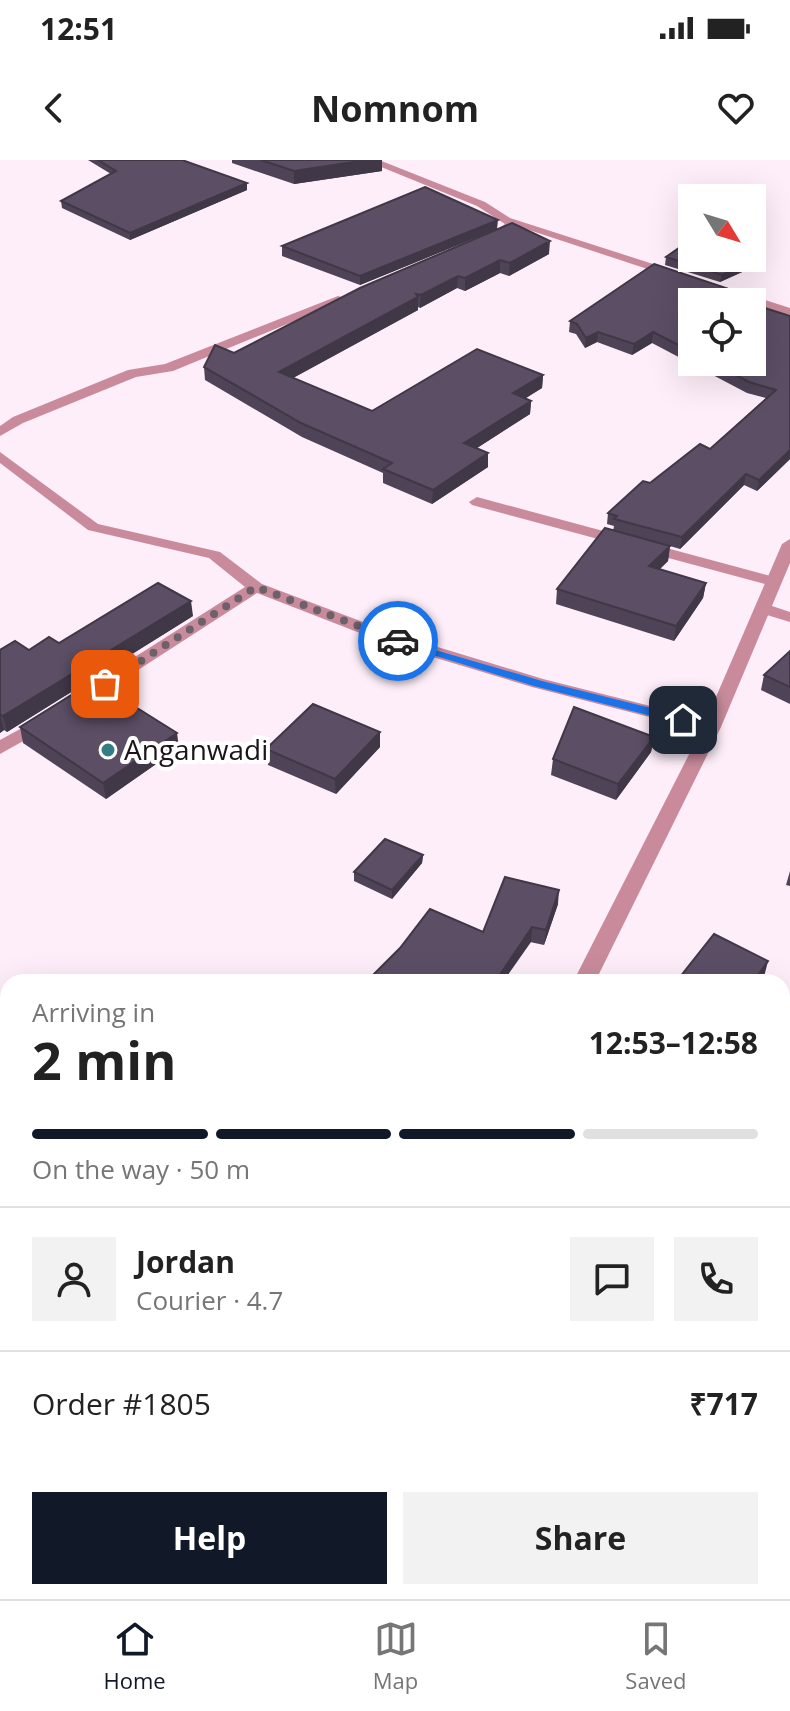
<!DOCTYPE html>
<meta charset="utf-8">
<style>
:root{--surface:#fff;--page:#f2f2f2;--text:#222;--muted:#767676;--line:#e0e0e0;--accent:#111827}
body{margin:0;font-family:"Open Sans",sans-serif;background:var(--page);color:var(--text);height:100vh;display:flex;flex-direction:column;font-size:30px;white-space:nowrap}
*{box-sizing:border-box;margin:0}
p{font-size:26px;color:var(--muted)}
.icon{flex:none;width:44px;height:44px;fill:none;stroke:currentColor;stroke-width:2;stroke-linecap:round;stroke-linejoin:round}
.map{position:relative;flex:1;overflow:hidden}
.details{position:absolute;left:0px;top:814px;width:790px;height:626px;display:flex;flex-direction:column;background:var(--surface);border-radius:24px 24px 0 0;box-shadow:0 8px 32px #0002}
.details>*{flex:none}
.needle{width:52px;rotate:128deg}
.controls{position:absolute;left:678px;top:24px;display:grid;gap:16px}
.controls a{display:grid;place-items:center;width:88px;height:88px;border-radius:0px;background:var(--surface);box-shadow:0 8px 32px #0002;font-size:40px}
.pin{position:absolute;display:grid;place-items:center;width:68px;height:68px;color:#fff;margin:-34px;border-radius:16px;box-shadow:0 4px 12px #0006}
.courier{position:absolute;display:grid;place-items:center;width:80px;height:80px;margin:-40px;border:6px solid #1a73e8;border-radius:50%;background:#fff;color:#222;box-shadow:0 2px 10px #0007}
.head em{font-style:normal;font-weight:700}
.head div{display:flex;flex-direction:column-reverse}
.head{display:flex;align-items:center;justify-content:space-between;height:136px;padding:0 32px}
h1{font-size:52px;font-weight:700;line-height:60px}
.bar{display:grid;grid-template-columns:repeat(4,1fr);gap:12px 8px;align-content:center;height:96px;padding:0 32px}
.bar i{height:10px;border-radius:6px;background:var(--line)}
.bar .current{background:var(--accent)}
.bar p{grid-column:span 4}
.line{display:flex;align-items:center;gap:20px;padding:0 32px;border-top:2px solid var(--line)}
.line div{flex:1}
.round{display:grid;place-items:center;flex:none;width:84px;height:84px;border-radius:0px;background:var(--page)}
.action{display:flex;gap:16px;margin-top:auto;padding:16px 32px}
.action a{flex:1;height:92px;border-radius:0px;background:var(--accent);color:#fff;font-size:32px;font-weight:700;line-height:92px;text-align:center}
.action a+a{background:var(--page);color:var(--text)}
.status{display:flex;justify-content:space-between;align-items:center;height:56px;padding:0 40px;background:var(--surface);direction:ltr}
.status svg{height:22px;fill:currentColor}
header{display:flex;justify-content:space-between;align-items:center;height:104px;padding:0 32px;background:var(--surface);font-size:36px;font-weight:700}
.tabs{display:flex;justify-content:space-around;align-items:center;height:112px;border-top:2px solid var(--line);background:var(--surface);font-size:22px;color:var(--muted)}
.tabs a{display:grid;justify-items:center;gap:4px}
.tabs .current{color:var(--accent)}
.map>svg:first-child{display:block}
.lines{fill:none;stroke-linecap:round;stroke-linejoin:round}
.minor{fill:#c98b9c;fill-rule:evenodd}
.tertiary{fill:#c98b9c;fill-rule:evenodd}
.wall{fill:#4e4357}
.shaded-wall{fill:#403747}
.building{fill:#5b4e65;stroke:#403747;stroke-width:2}
.route{fill:#1a73e8}
.done{stroke:#6c6069;stroke-width:8;stroke-dasharray:0 14.4}
.poi-dot{fill:#357d85;stroke:#fff;stroke-width:3}
.labels{text-anchor:middle;stroke-width:8;stroke-linejoin:round;paint-order:stroke}
.poi-label{font-size:28px;fill:#1d141b;stroke:#fff;text-anchor:start}
</style>
<div class="status"><b>12:51</b><svg viewBox="0 0 49 12"><path d="M0 12V9h3v3zM5 12V6h3v6zM10 12V3h3v9zM15 12V0h3v12zM26 1h20v11H26zM47 4h2v5h-2z"/></svg></div>
<header><svg class="icon" aria-label="back" viewBox="0 0 24 24"><path d="M15 5l-7 7 7 7"/></svg>Nomnom<svg class="icon" aria-label="heart" viewBox="0 0 24 24"><path d="M12 20l-8-8c-3-5 5-10 8-4 3-6 11-1 8 4z"/></svg></header>
<div class="map">
<svg width="790" height="1439" viewBox="0 0 790 1439">
<rect width="100%" height="100%" fill="#feeef9"/>
<g class="lines">
<g class="minor">
<polygon points="364,0 379,0 485,42 510,58 790,148 790,156 517,66 498,79 490,79 490,75 505,64 477,46"/>
<polygon points="338,136 348,139 173,211 136,217 23,263 0,276 0,266 13,257 128,210 165,204"/>
<polygon points="0,292 98,364 220,392 262,424 395,474 543,519 718,563 721,567 712,573 532,527 383,482 257,433 87,543 75,543 72,539 75,535 245,427 209,398 88,370 0,303"/>
<polygon points="477,337 778,418 780,421 772,426 472,345 469,342"/>
<polygon points="763,443 790,452 790,462 757,452 755,448"/>
<polygon points="44,556 50,558 53,562 50,566 0,594 0,580"/>
<polygon points="0,1132 8,1135 8,1159 0,1156"/>
</g>
<g class="tertiary">
<polygon points="790,379 790,403 721,567 595,822 573,822 703,567 782,384"/>
<polygon points="291,1432 321,1432 318,1439 288,1439"/>
</g>
</g>
<g class="wall">
<polygon points="88,0 182,0 247,23 247,30 130,80 62,48 61,41 111,14"/>
<polygon points="232,0 382,0 382,11 294,24 232,3"/>
<polygon points="512,63 549,94 509,116 500,113 465,131 457,128 420,148 418,147 418,150 293,218 372,251 543,215 542,228 525,238 531,241 530,254 477,288 488,293 488,307 432,344 383,323 383,313 302,277 205,220 204,207"/>
<polygon points="497,69 360,125 282,96 282,86"/>
<polygon points="666,97 751,108 720,122 665,105"/>
<polygon points="692,142 692,202 752,202 790,156 790,299 757,331 744,325 680,389 670,386 668,401 660,409 706,423 703,438 674,481 556,444 557,429 613,371 614,366 607,364 608,353 650,323 710,289 766,238 747,233 652,183 632,195 597,182 585,188 576,174 569,172 570,161"/>
<polygon points="193,456 7,572 4,570 0,573 0,490 29,490"/>
<polygon points="790,491 790,544 761,530 764,515"/>
<polygon points="20,567 179,588 106,639 23,583"/>
<polygon points="380,572 380,587 336,634 268,605 266,589"/>
<polygon points="654,577 651,592 616,640 551,615 553,599"/>
<polygon points="423,695 422,703 392,739 354,721 354,712"/>
<polygon points="790,711 790,726 786,725"/>
<polygon points="558,744 544,785 483,772"/>
<polygon points="8,868 8,1017 0,1010 0,872"/>
<polygon points="75,1432 199,1432 194,1439 83,1439"/>
<polygon points="332,1432 494,1432 491,1439 342,1439 332,1434"/>
</g>
<g class="shaded-wall">
<polygon points="367,0 382,0 382,11 294,24 294,11"/>
<polygon points="247,23 247,30 130,80 130,73"/>
<polygon points="498,60 497,69 360,125 360,116"/>
<polygon points="550,81 549,94 509,116 510,103"/>
<polygon points="500,100 500,113 465,131 465,118"/>
<polygon points="752,101 751,108 720,122 722,115"/>
<polygon points="458,116 457,128 420,148 421,135"/>
<polygon points="418,137 418,150 280,225 279,212"/>
<polygon points="598,172 597,182 585,188 586,178"/>
<polygon points="653,172 652,183 632,195 634,184"/>
<polygon points="543,215 542,228 512,247 513,233"/>
<polygon points="531,241 530,254 463,297 464,283"/>
<polygon points="790,290 790,299 757,331 759,320"/>
<polygon points="488,293 488,307 432,344 433,330"/>
<polygon points="746,314 744,325 680,389 682,377"/>
<polygon points="670,386 668,401 647,421 649,406"/>
<polygon points="706,423 703,438 674,481 676,466"/>
<polygon points="191,441 193,456 7,572 3,556"/>
<polygon points="0,554 4,570 0,573"/>
<polygon points="380,572 380,587 336,634 335,619"/>
<polygon points="177,573 179,588 106,639 103,623"/>
<polygon points="654,577 651,592 616,640 618,624"/>
<polygon points="423,695 422,703 392,739 392,730"/>
<polygon points="559,730 558,744 544,785 546,770"/>
<polygon points="532,767 531,782 503,822 495,822"/>
<polygon points="768,801 764,817 760,822 753,822"/>
<polygon points="8,1097 8,1116 0,1123 0,1104"/>
<polygon points="23,1432 36,1432 32,1439 18,1439"/>
<polygon points="187,1432 199,1432 194,1439 181,1439"/>
</g>
<g class="building">
<polygon points="98,0 182,0 247,23 130,73 61,41 116,11"/>
<polygon points="261,0 367,0 294,11"/>
<polygon points="425,27 498,60 360,116 282,86"/>
<polygon points="512,63 550,81 510,103 500,100 465,118 458,116 421,135 416,134 418,137 279,212 372,251 477,189 543,215 513,233 531,241 464,283 488,293 433,330 383,309 392,303 301,263 204,207 215,185 234,193 360,128"/>
<polygon points="692,81 692,98 745,98 752,101 722,115 666,97 686,83"/>
<polygon points="654,104 726,128 719,133 747,142 692,142 692,192 653,172 634,184 598,172 586,178 577,164 570,161"/>
<polygon points="752,144 790,156 790,290 759,320 746,314 682,377 614,359 617,356 608,353 643,321 650,323 700,284 710,289 776,230 749,222 711,202 752,202"/>
<polygon points="605,368 670,386 649,406 706,423 676,466 557,429"/>
<polygon points="158,423 191,441 3,556 0,555 0,490 15,481 29,490 49,477 59,483"/>
<polygon points="790,491 790,527 764,515"/>
<polygon points="94,521 177,573 103,623 20,567"/>
<polygon points="313,544 380,572 335,619 266,589"/>
<polygon points="574,547 654,577 618,624 553,599"/>
<polygon points="385,679 423,695 392,730 354,712"/>
<polygon points="505,717 559,730 546,770 532,767 495,822 366,822 400,788 430,749 483,772"/>
<polygon points="714,774 768,801 753,822 676,822"/>
<polygon points="7,867 8,868 8,1006 0,999 0,872"/>
<polygon points="8,1021 8,1097 0,1104 0,1028"/>
<polygon points="8,1292 8,1432 23,1432 18,1439 0,1439 0,1307"/>
<polygon points="83,1432 187,1432 181,1439 91,1439"/>
<polygon points="351,1432 491,1432 488,1439 365,1439"/>
<polygon points="610,1432 733,1432 729,1439 606,1439"/>
</g>
<polygon class="route" points="394,478 542,521 687,557 689,560 683,564 534,526 394,483"/>
<g class="lines">
<polyline class="done" points="105,524 256,427 398,481"/>
</g>
<circle class="poi-dot" cx="108" cy="590" r="8"/>
<g class="labels">
<g class="poi-label">
<text x="124" y="600">Anganwadi</text>
</g>
</g>
</svg>
<div class="controls">
<a><svg class="needle" viewBox="-14 -14 28 28"><path d="M0-13l5 13h-10z" fill="#e53935"/><path d="M0 13l5-13h-10z" fill="#767676"/></svg></a>
<a><svg class="icon" aria-label="locate" viewBox="0 0 24 24"><circle cx="12" cy="12" r="6"/><path d="M12 2v4M12 18v4M2 12h4M18 12h4"/></svg></a>
</div>
<div class="pin" style="left:105px;top:524px;background:#ea580c"><svg class="icon" aria-label="bag" viewBox="0 0 24 24"><path d="M5 8h14l-1 12H6zM9 8a3 3 0 0 1 6 0"/></svg></div>
<div class="pin" style="left:683px;top:560px;background:#1f2937"><svg class="icon" aria-label="home" viewBox="0 0 24 24"><path d="M3 11l9-7 9 7M6 9v11h12V9"/></svg></div>
<div class="courier" style="left:398px;top:481px"><svg class="icon" aria-label="car" viewBox="0 0 24 24"><path d="M5 17H2v-5l4-1 3-4h7l3 4 3 1v5h-3M9 17h6M6 11h13"/><circle cx="7" cy="17" r="2"/><circle cx="17" cy="17" r="2"/></svg></div>
<section class="details">
<div class="head"><div><h1>2 min</h1><p>Arriving in</p></div><em>12:53–12:58</em></div>
<div class="bar"><i class="current"></i><i class="current"></i><i class="current"></i><i></i><p>On the way · 50 m</p></div>
<div class="line" style="height:144px"><a class="round"><svg class="icon" aria-label="person" viewBox="0 0 24 24"><circle cx="12" cy="8" r="4"/><path d="M4 21q1-7 8-7t8 7"/></svg></a><div><b>Jordan</b><p>Courier · 4.7</p></div><a class="round"><svg class="icon" aria-label="chat" viewBox="0 0 24 24"><path d="M4 5h16v11H9l-5 4z"/></svg></a><a class="round"><svg class="icon" aria-label="phone" viewBox="0 0 24 24"><path d="M5 4h4l2 5-3 2q2 4 5 5l2-3 5 2v4C11 20 4 13 5 4z"/></svg></a></div>
<div class="line" style="height:104px"><div>Order #1805</div><b>₹717</b></div>
<div class="action"><a>Help</a><a>Share</a></div>
</section>
</div>
<nav class="tabs">
<a class="current"><svg class="icon" aria-label="home" viewBox="0 0 24 24"><path d="M3 11l9-7 9 7M6 9v11h12V9"/></svg>Home</a>
<a><svg class="icon" aria-label="map" viewBox="0 0 24 24"><path d="M3 6l6-2 6 2 6-2v14l-6 2-6-2-6 2zM9 4v14M15 6v14"/></svg>Map</a>
<a><svg class="icon" aria-label="saved" viewBox="0 0 24 24"><path d="M7 4h10v16l-5-4-5 4z"/></svg>Saved</a>
</nav>
